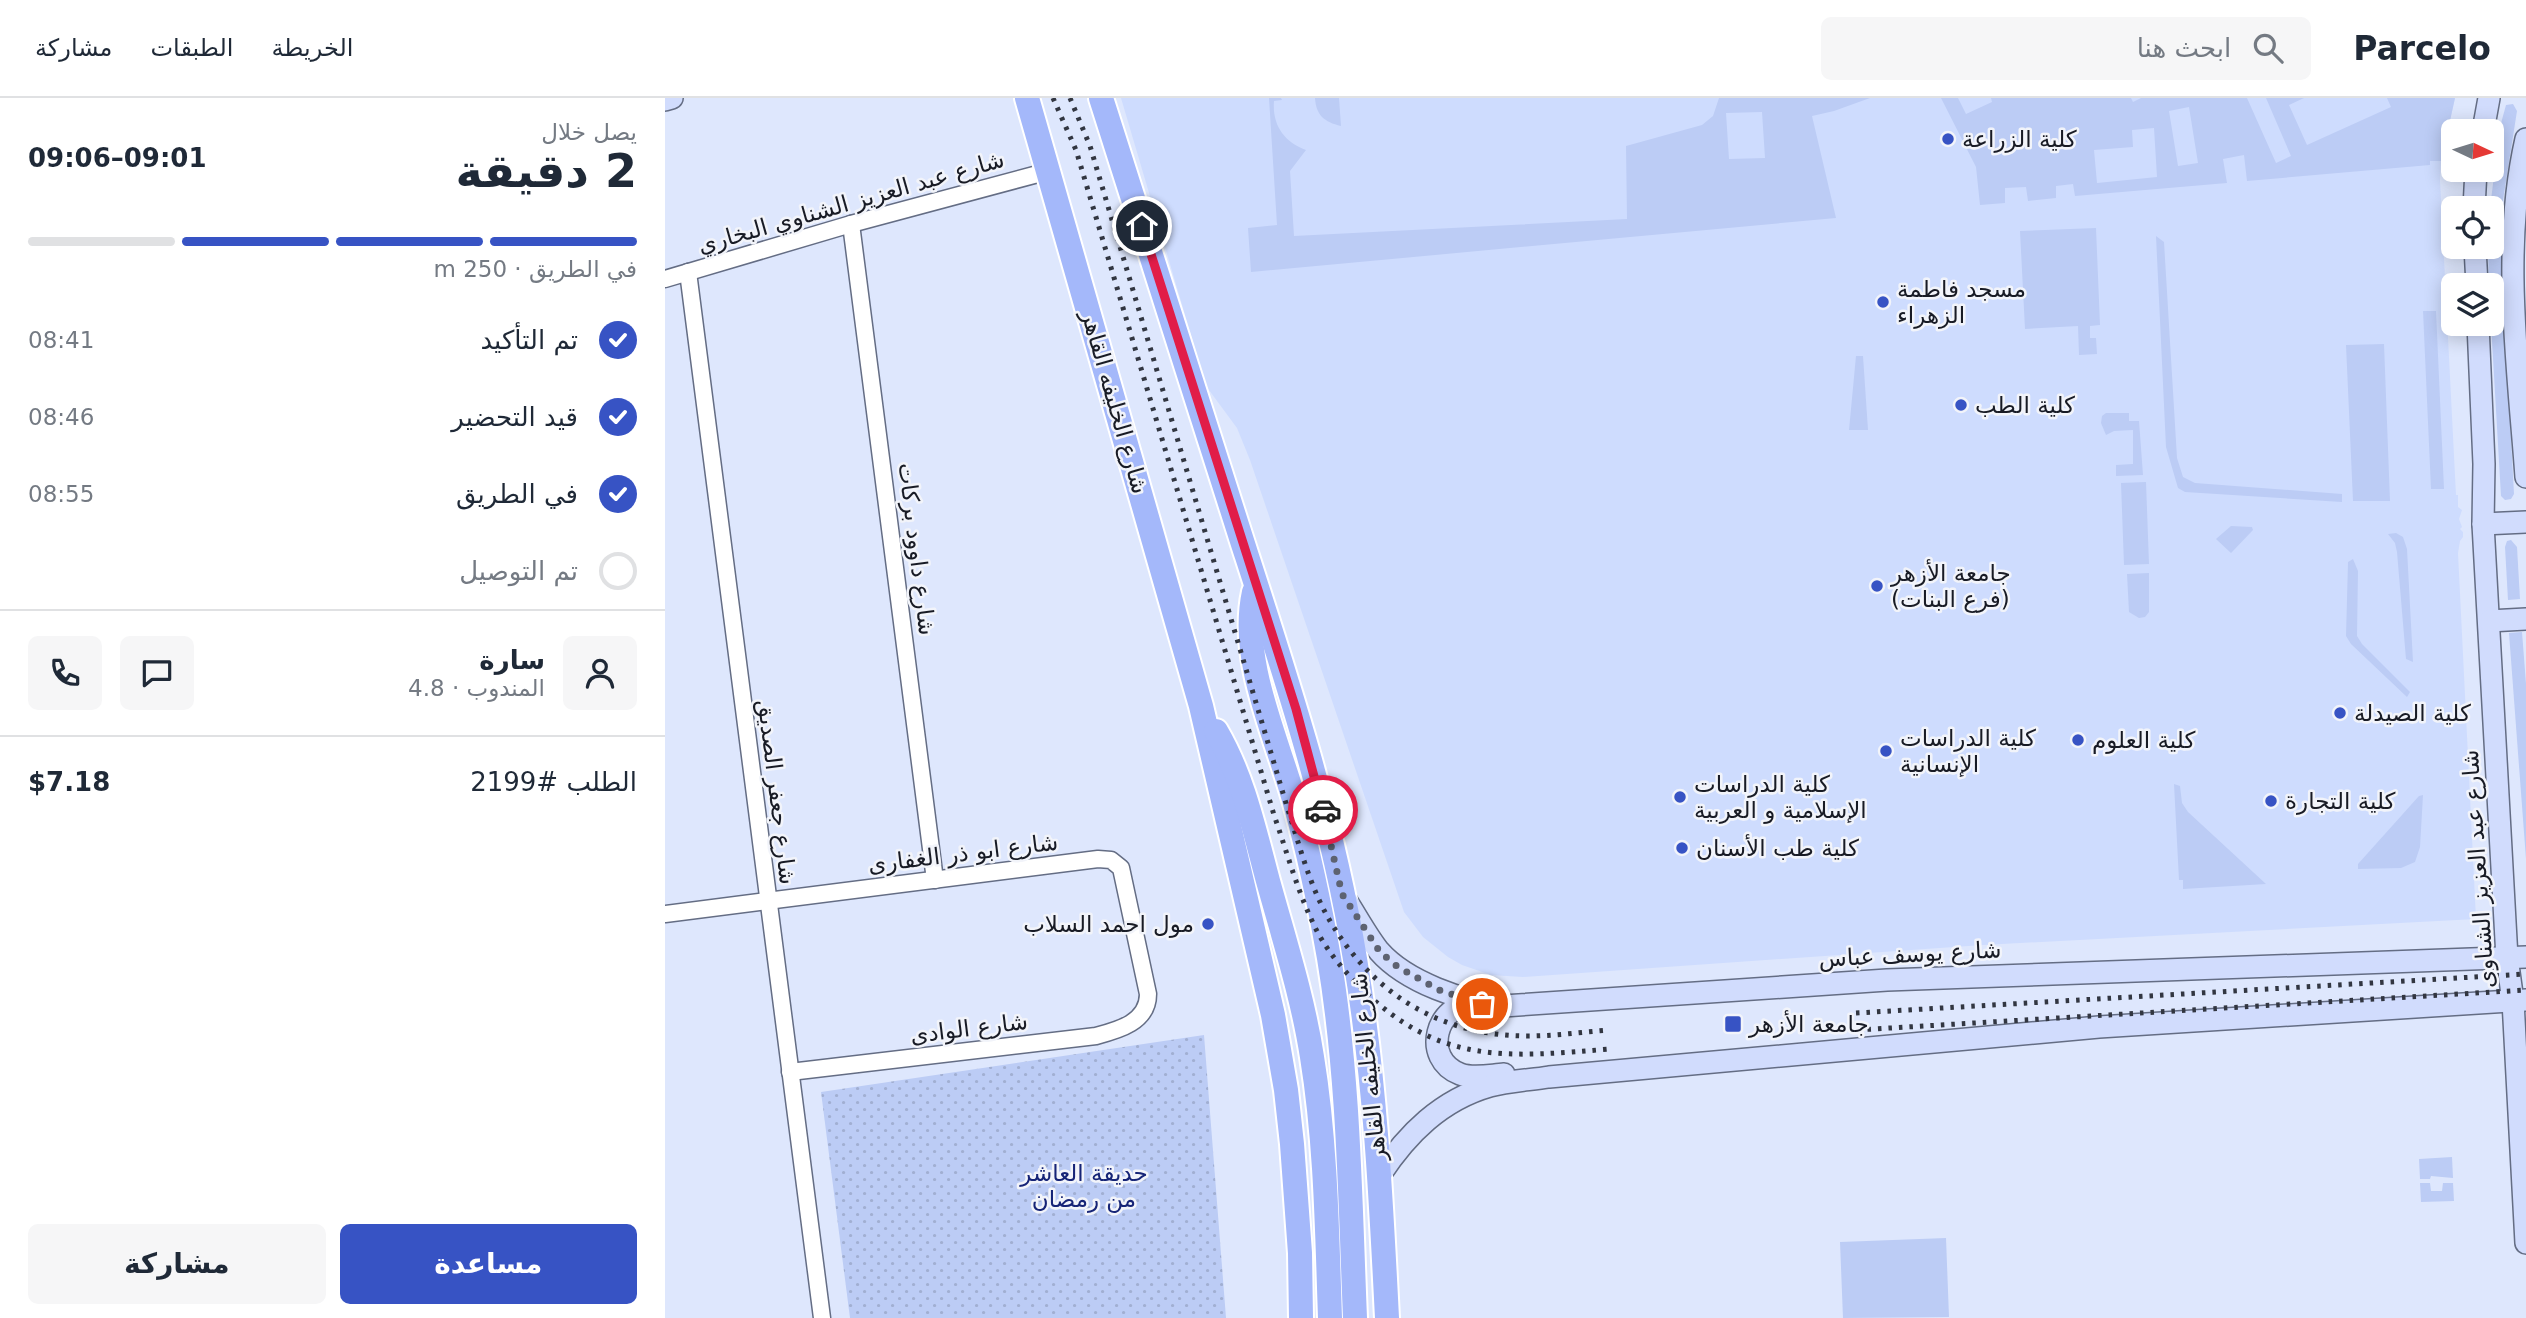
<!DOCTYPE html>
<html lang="ar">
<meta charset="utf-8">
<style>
:root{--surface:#fff;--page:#f6f6f7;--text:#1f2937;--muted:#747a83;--line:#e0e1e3;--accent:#3753c4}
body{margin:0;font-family:"DejaVu Sans","Noto Naskh Arabic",sans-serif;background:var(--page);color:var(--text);direction:rtl;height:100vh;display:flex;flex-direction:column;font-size:26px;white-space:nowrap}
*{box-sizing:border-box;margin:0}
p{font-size:23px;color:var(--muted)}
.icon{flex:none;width:38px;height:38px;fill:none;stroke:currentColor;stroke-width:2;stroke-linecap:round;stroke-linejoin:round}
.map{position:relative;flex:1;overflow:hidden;direction:ltr}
.panel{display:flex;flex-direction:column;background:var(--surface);width:665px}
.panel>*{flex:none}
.needle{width:46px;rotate:94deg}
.tools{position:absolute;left:1776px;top:21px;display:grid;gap:14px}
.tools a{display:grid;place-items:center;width:63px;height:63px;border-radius:10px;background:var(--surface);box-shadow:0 4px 18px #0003;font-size:35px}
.pin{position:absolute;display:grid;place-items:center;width:60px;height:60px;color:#fff;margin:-30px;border:4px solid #fff;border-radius:50%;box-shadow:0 2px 7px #0007}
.courier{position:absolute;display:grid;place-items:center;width:70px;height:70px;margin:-35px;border:5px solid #e11d48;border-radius:50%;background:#fff;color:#222;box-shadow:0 2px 9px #0007}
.headline em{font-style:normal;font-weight:800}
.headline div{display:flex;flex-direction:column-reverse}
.headline{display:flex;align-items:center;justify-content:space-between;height:119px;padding:0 28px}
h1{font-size:46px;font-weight:800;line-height:52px}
.bar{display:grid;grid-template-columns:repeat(4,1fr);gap:10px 7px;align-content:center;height:84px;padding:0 28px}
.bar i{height:9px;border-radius:5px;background:var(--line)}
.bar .active{background:var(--accent)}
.bar p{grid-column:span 4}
.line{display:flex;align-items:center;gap:18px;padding:0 28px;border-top:2px solid var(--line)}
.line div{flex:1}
.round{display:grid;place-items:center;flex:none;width:74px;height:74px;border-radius:10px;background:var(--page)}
ol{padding:0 28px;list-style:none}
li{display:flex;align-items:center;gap:21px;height:77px}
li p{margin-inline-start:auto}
li .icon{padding:7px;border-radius:50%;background:var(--accent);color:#fff;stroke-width:4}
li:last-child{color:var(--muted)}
li i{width:38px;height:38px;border:4px solid var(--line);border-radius:50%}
.primary-button{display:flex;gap:14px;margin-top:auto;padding:14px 28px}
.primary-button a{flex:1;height:80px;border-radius:10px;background:var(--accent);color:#fff;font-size:28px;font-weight:800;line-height:80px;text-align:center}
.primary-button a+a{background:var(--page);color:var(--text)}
header{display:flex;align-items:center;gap:42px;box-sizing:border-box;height:98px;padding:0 35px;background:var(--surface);border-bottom:2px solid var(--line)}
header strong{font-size:33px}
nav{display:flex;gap:38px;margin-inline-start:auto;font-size:24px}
.search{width:490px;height:63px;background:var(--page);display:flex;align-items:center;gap:18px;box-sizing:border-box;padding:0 24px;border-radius:10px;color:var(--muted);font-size:26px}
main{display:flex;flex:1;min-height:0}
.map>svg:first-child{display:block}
.built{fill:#cedcfe}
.green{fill:#bcccf5;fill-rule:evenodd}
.park{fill:url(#park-dots)}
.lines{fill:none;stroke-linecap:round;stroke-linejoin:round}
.street-casing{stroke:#646d84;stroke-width:19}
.secondary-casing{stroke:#646d84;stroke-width:24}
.primary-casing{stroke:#fff;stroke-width:28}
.street{stroke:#fff;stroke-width:16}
.secondary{stroke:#d1dcfd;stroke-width:21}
.primary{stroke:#a4b8fa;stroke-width:24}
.rail{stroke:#323641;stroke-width:5;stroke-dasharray:3.5 7;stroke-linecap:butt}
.done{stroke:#5d6271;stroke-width:7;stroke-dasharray:0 12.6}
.route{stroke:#e11d48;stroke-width:9}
.poi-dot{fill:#3753c4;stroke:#f2f4fa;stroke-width:2.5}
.labels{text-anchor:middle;stroke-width:5;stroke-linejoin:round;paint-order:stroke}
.poi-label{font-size:23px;fill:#181b25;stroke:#f2f4fa;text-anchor:start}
.street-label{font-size:23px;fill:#181b25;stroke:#f2f4fa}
.park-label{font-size:23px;fill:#162477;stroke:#f2f4fa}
</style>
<header>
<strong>Parcelo</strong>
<div class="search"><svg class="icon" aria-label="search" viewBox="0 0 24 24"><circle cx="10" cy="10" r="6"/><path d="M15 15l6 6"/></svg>ابحث هنا</div>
<nav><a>الخريطة</a><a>الطبقات</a><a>مشاركة</a></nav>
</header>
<main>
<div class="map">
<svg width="1861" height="1220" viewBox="0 0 1861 1220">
<defs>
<pattern id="park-dots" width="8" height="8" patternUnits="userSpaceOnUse" patternTransform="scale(1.75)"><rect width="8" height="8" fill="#bcccf5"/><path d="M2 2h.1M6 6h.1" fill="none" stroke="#a1afd2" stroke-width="1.8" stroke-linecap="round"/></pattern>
</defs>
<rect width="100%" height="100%" fill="#dee7fd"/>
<polygon class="built" points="456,0 1790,0 1776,63 1775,82 1791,397 1793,397 1793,409 1797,412 1794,421 1797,429 1795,431 1798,434 1798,439 1795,443 1793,455 1811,821 1318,847 858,879 826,877 797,867 783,859 758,839 739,814 585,362 572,330 541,288"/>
<g class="green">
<path d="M604,0H616L617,2L609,3C607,27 619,44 641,52L625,73L629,138L962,121L961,48L1037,27L1048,18L1054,0H1205L1169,13L1147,18L1171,120L586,174L583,130L612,127ZM1097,14L1100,60L1064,61L1061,15Z"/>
<path d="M650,0H674L676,28C659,24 651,17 650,0Z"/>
<path d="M1276,0H1293L1301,16L1327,4L1326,0H1466L1468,4L1476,0H1582L1611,65L1626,58L1601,0H1639L1624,7L1642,47L1726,9L1722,0H1790L1776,63H1765V67L1582,83L1579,57L1558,61L1562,85L1410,98L1408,86L1391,88V100L1363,103L1361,89L1340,90V105L1315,107L1311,69ZM1524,9L1533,65L1513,68L1504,13ZM1489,30L1492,79L1432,85L1429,52L1468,49L1467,32Z"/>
<polygon points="1848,6 1852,13 1838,102 1836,152 1849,396 1846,401 1840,402 1836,398 1826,226 1827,187 1824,187 1823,149 1827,149 1827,110 1825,110 1835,29 1841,7"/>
<polygon points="1431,130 1435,227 1425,228 1425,240 1431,240 1432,256 1414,257 1413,228 1360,231 1355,133"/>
<polygon points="1491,138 1499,144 1512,360 1518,379 1530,385 1677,396 1677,404 1520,394 1513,390 1501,349"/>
<polygon points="1758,213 1771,213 1779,391 1766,391"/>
<polygon points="1719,246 1725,403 1688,403 1681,247"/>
<polygon points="1191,258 1198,258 1203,332 1184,332"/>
<polygon points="1441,315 1464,315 1464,323 1474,323 1478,377 1451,378 1451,367 1468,366 1468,332 1449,333 1441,337 1436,325 1437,318"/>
<polygon points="1481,384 1484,466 1459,467 1456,385"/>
<polygon points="1566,428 1587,429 1588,432 1566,455 1551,441"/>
<polygon points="1731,435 1738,439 1742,451 1748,564 1741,561 1732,454 1730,445 1723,436"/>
<polygon points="1846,442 1852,449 1855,501 1843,502 1840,449 1842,443"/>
<polygon points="1688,461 1693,473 1692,538 1697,546 1745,594 1742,599 1686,546 1681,538 1683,464"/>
<polygon points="1484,475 1484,514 1480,519 1474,520 1464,514 1462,476"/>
<polygon points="1857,534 1861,586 1861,761 1844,535"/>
<polygon points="1509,686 1515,688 1517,705 1523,714 1601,786 1518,791 1518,782 1514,782"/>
<polygon points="1758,697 1755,749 1750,764 1736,770 1693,771 1693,766 1754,698"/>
<polygon points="1787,1059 1788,1080 1766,1078 1765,1081 1755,1081 1754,1061"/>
<polygon points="1755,1085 1765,1085 1766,1093 1777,1093 1778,1085 1788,1085 1789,1103 1756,1104"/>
<polygon points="1281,1140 1284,1219 1178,1220 1175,1144"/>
</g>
<polygon class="park" points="539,937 561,1220 185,1220 156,994"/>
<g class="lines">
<g class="street-casing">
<g id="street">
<polyline points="186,126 270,782"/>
<polyline points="23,174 157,1220"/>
<polyline points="0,181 186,126 384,73"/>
<path d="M0,816L433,761L446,762L456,770L483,896C483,924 454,932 431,938L125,974"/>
</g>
</g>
<g class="secondary-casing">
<g id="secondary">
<polyline points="0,2 7,0"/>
<polyline points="1818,33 1824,0"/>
<path d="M1861,41C1836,151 1853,267 1861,379"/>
<polyline points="1809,110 1811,72"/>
<polyline points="1810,149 1812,187"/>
<polyline points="1813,226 1819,366 1818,426 1842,860 1848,903 1861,1145"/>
<polyline points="1818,426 1861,424"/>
<polyline points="1824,523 1861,521"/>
<path d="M681,802C692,819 702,838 714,853C741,884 799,904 838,908L1222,882L1861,859"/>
<path d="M812,905C770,904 756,961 795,976C808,981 825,977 839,976"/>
<path d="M715,1077C742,1036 776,1002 825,988C843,983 865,982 884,979L1434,929L1861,902"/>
</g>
</g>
<g class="primary-casing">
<g id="primary">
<polyline points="362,0 536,608 608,917 621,992 627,1046 635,1155 636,1220"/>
<path d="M436,0C483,149 531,297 578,446C622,582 667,719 690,861C710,979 716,1100 722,1220"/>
<path d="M589,494C574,563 612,639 630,705C644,756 655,808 664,860C684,979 685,1100 690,1220"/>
<path d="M551,633C578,679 589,731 603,783C619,841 638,900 647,959C661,1045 662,1133 665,1220"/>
</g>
</g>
<use href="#street" class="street"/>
<use href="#secondary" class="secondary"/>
<use href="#primary" class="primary"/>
<g class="rail">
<path d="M388,0L411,52L609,717C622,754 632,792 649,827C660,851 679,873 697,891C776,968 844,959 945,951"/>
<path d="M405,0L425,48L623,712C635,749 645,789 665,823C709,897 776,938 863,938C890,938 917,934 944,932"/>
<polyline points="1191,915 1861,876"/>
<polyline points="1192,932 1861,892"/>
</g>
</g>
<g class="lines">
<polyline class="done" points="658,712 677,796 715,854 733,869 774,892 817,906"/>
<polyline class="route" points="477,128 631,611 658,712"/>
</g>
<g class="poi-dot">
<circle cx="1283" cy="41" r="7"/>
<circle cx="1218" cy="204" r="7"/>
<circle cx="1296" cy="307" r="7"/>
<circle cx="1212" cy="488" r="7"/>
<circle cx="1675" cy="615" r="7"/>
<circle cx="1413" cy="642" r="7"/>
<circle cx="1221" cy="653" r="7"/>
<circle cx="1015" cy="699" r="7"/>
<circle cx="1606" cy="703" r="7"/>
<circle cx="1017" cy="750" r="7"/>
<circle cx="543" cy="826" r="7"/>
<rect x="1059" y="917" width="18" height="18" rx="3.5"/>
</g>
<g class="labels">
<g class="poi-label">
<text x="1297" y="49">كلية الزراعة</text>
<text x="1232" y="199">مسجد فاطمة<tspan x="1232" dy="26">الزهراء</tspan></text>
<text x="1310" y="315">كلية الطب</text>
<text x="1226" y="483">جامعة الأزهر<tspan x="1226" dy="26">(فرع البنات)</tspan></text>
<text x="1689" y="623">كلية الصيدلة</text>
<text x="1235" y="648">كلية الدراسات<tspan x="1235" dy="26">الإنسانية</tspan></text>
<text x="1427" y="650">كلية العلوم</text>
<text x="1029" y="694">كلية الدراسات<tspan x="1029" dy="26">الإسلامية و العربية</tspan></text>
<text x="1620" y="711">كلية التجارة</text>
<text x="1031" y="758">كلية طب الأسنان</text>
<text x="529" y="834" text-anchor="end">مول احمد السلاب</text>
<text x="1084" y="934">جامعة الأزهر</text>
</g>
<g class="street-label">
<text transform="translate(186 104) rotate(-16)" y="8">شارع عبد العزيز الشناوي البخاري</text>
<text transform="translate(450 304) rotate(74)" y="8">شارع الخليفه القاهر</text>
<text transform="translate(252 451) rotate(83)" y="8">شارع داوود بركات</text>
<text transform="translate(112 694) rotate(83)" y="8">شارع جعفر الصديق</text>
<text transform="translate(298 755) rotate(-7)" y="8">شارع ابو ذر الغفارى</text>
<text transform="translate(1813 771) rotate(-94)" y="8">شارع عبد العزيز الشناوى</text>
<text transform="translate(1245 856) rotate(-3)" y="8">شارع يوسف عباس</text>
<text transform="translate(304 930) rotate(-7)" y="8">شارع الوادى</text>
<text transform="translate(703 969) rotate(-96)" y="8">شارع الخليفه القاهر</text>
</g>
<g class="park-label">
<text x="419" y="1083">حديقة العاشر<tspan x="419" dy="26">من رمضان</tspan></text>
</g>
</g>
</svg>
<div class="tools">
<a><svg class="needle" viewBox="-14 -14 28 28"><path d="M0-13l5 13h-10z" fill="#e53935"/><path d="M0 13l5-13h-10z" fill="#747a83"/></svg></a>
<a><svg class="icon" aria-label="locate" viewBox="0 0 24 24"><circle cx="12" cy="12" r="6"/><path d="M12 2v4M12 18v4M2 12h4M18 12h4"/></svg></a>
<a><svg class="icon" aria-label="layers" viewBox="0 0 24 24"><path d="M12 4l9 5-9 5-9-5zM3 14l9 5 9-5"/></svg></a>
</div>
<div class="pin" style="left:817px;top:906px;background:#ea580c"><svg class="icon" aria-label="bag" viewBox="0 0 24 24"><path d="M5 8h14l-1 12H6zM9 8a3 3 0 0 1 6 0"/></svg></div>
<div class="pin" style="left:477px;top:128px;background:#1f2937"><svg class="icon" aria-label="home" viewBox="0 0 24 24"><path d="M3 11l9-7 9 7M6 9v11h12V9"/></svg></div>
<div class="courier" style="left:658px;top:712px"><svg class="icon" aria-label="car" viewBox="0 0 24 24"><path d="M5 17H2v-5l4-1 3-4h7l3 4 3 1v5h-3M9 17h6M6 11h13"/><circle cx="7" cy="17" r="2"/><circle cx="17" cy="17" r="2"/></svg></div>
</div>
<section class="panel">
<div class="headline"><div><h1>2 دقيقة</h1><p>يصل خلال</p></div><em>09:01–09:06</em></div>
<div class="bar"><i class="active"></i><i class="active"></i><i class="active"></i><i></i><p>في الطريق · 250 m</p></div>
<ol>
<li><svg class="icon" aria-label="check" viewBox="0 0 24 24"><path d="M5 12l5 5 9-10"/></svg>تم التأكيد<p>08:41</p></li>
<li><svg class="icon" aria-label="check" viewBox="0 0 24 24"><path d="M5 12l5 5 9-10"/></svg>قيد التحضير<p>08:46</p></li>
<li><svg class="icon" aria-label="check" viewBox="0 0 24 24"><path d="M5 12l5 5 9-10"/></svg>في الطريق<p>08:55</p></li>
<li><i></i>تم التوصيل</li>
</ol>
<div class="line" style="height:126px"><a class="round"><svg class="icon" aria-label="person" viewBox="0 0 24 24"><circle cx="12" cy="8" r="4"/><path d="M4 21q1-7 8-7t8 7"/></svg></a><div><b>سارة</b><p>المندوب · 4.8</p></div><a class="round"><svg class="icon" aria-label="chat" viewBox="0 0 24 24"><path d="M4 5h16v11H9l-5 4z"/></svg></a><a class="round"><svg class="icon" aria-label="phone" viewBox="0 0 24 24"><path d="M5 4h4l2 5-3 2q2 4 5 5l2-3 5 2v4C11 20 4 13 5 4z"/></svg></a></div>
<div class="line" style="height:91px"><div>الطلب #2199</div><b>$7.18</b></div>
<div class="primary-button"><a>مساعدة</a><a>مشاركة</a></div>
</section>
</main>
